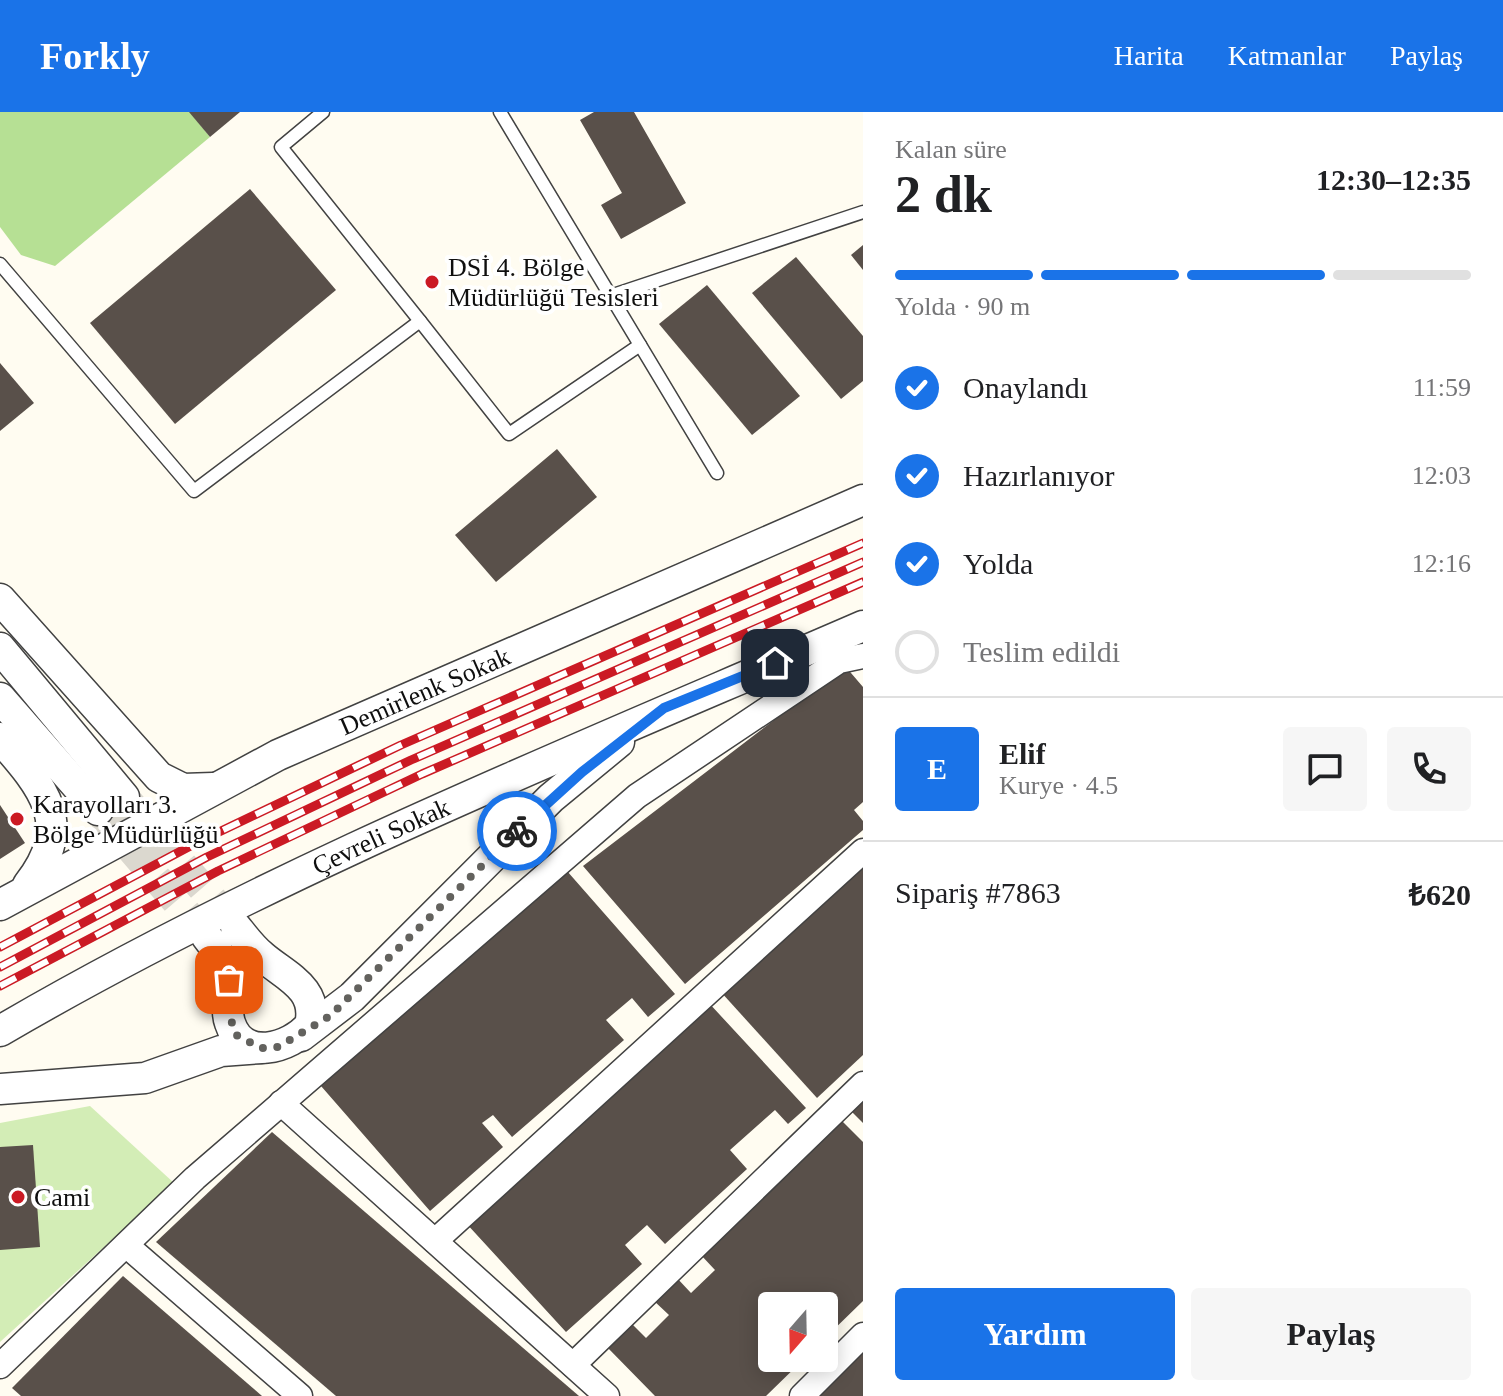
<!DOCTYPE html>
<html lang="tr">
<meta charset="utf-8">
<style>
:root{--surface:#fff;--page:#f6f6f6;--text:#202124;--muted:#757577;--line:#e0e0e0;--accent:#1a73e8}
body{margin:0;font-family:"Times New Roman",serif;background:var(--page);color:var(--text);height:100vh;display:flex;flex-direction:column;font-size:30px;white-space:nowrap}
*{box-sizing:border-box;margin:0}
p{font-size:26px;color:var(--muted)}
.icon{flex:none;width:44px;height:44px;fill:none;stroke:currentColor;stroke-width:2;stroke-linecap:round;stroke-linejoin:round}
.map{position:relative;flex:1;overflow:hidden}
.side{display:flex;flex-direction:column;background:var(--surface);width:640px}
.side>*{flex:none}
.needle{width:52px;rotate:200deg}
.controls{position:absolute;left:758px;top:1180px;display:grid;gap:16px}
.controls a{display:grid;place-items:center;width:80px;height:80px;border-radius:8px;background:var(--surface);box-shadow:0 4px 20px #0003;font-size:40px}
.pin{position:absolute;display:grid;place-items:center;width:68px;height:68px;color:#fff;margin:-34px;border-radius:16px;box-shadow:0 4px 12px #0006}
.courier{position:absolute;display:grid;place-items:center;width:80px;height:80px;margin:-40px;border:6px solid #1a73e8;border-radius:50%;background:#fff;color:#222;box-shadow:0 2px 10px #0007}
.overview em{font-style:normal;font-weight:700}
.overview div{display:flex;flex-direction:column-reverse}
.overview{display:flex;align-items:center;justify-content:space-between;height:136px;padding:0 32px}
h1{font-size:52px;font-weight:700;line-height:60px}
.bar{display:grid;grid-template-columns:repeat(4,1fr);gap:12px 8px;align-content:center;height:96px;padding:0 32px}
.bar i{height:10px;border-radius:6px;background:var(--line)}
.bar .current{background:var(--accent)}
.bar p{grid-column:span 4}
.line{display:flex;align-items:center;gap:20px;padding:0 32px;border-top:2px solid var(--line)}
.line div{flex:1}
.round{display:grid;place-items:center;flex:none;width:84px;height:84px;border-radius:8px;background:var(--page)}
ol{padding:0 32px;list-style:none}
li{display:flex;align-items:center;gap:24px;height:88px}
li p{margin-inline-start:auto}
li .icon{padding:8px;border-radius:50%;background:var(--accent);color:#fff;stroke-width:4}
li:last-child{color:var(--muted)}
li i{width:44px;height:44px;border:4px solid var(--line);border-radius:50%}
.action{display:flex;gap:16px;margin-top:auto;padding:16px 32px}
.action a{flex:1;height:92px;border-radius:8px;background:var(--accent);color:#fff;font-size:32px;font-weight:700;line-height:92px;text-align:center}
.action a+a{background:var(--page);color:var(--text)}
header{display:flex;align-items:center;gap:48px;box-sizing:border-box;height:112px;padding:0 40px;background:var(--accent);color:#fff}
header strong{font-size:38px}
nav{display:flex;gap:44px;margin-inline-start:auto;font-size:28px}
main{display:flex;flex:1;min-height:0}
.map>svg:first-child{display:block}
.green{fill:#d3edb6}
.forest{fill:#b6e094}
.building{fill:#59504a}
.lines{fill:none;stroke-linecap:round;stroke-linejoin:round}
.tertiary-tunnel{stroke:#dbd8cf;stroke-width:30;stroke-dasharray:30 15;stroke-linecap:butt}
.service-casing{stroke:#424242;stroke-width:15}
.minor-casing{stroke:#424242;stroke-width:27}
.tertiary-casing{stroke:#424242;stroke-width:33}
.service{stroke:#fff;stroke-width:12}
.minor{stroke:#fff;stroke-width:24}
.tertiary{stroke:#fff;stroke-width:30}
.rail-casing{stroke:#cb1a24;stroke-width:9}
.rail{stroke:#fff;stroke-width:6;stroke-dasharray:18;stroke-linecap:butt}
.done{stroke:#63625e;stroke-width:8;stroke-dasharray:0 14.4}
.route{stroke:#1a73e8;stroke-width:10}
.poi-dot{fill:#cb1a24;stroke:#fff;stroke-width:3}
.labels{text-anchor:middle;stroke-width:8;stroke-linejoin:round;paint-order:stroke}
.poi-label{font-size:26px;fill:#0f0f0f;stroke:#fff;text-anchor:start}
.street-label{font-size:26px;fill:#0f0f0f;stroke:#fff}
</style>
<header>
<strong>Forkly</strong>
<nav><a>Harita</a><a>Katmanlar</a><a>Paylaş</a></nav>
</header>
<main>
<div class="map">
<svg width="863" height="1284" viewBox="0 0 863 1284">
<rect width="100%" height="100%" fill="#fffcf1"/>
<polygon class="green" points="90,994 174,1071 0,1230 0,1011"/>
<polygon class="forest" points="0,0 190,0 210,25 55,154 21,143 0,115"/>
<g class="building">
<polygon points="189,0 240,0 210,25"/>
<polygon points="594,0 634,0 686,91 621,127 601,93 622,81 580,8"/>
<polygon points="250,77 336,178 175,312 90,211"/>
<polygon points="863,133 863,158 851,143"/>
<polygon points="796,145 863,224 863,269 841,287 752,181"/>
<polygon points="707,173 800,284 752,323 659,212"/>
<polygon points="0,251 34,291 0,319"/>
<polygon points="557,337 597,385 496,470 455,423"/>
<polygon points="845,554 863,575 863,690 854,698 863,709 863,718 685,872 583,754"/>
<polygon points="0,693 25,731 0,747"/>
<polygon points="863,750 863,943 817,986 720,879"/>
<polygon points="567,759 675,882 648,905 632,886 606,908 624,928 512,1025 493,1003 482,1011 503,1035 430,1099 321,974"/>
<polygon points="708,890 806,996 788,1012 775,998 730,1038 747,1057 665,1132 647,1113 625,1133 642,1152 566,1220 465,1110"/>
<polygon points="863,990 863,1011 852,1000"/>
<polygon points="839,1006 863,1030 863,1189 824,1227 824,1194 772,1194 772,1246 805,1246 766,1284 655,1284 606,1234 630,1210 646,1226 669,1203 653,1188 676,1165 691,1181 715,1158 700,1142"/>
<polygon points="272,1020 579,1284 336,1284 156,1130"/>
<polygon points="33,1033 40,1135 0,1138 0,1035"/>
<polygon points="123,1164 262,1284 21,1284 12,1276"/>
<polygon points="863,1226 863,1284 807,1284"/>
</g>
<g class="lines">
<g class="tertiary-tunnel">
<polyline points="124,685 236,815"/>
<polyline points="98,698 207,825"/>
</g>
<g class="service-casing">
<g id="service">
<polyline points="323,0 281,35 420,209"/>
<polyline points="500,0 717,361"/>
<polyline points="0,152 194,379 420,209 509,322 640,233"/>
<polyline points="610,184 863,100"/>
</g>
</g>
<g class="minor-casing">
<g id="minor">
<polyline points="281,991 607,1284"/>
<polyline points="435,1129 863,739"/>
<polyline points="126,1133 300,1284"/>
<polyline points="573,1253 863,972"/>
<polyline points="0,1254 195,1066 637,684 839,549 863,544"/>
<polyline points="802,1284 863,1223"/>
</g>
</g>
<g class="tertiary-casing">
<g id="tertiary">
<polyline points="0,487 159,665 183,677 213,676"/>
<polyline points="0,536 124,685"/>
<polyline points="0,586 98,698"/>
<path d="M0,626C43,675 76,712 28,773"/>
<path id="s1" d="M0,793L278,643L863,388"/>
<path d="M207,825C223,845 231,860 229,886C228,895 227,903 230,911C242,950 290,937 310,913C319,876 285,864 262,844C252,836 244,825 236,815"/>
<path id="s2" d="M0,919C274,759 572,640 863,514"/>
<polyline points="301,924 352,885 551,686 619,630"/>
<polyline points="0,977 145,966 221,939 261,936"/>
</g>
</g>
<use href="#service" class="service"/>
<use href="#minor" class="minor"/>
<use href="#tertiary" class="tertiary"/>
<g class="rail-casing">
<g id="rail">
<polyline points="0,835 196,731 401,633 863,431"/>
<polyline points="0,855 207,745 411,648 863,450"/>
<polyline points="0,874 218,759 422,662 863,470"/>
</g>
</g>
<use href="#rail" class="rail"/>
</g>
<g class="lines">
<polyline class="done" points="229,868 228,899 236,923 261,936 278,935 330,904 517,719"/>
<polyline class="route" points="517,719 582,660 664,596 775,551"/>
</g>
<g class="poi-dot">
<circle cx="432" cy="170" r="8"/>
<circle cx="17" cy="707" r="8"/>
<circle cx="18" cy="1085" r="8"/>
</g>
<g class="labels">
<g class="poi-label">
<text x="448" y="164">DSİ 4. Bölge<tspan x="448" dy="30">Müdürlüğü Tesisleri</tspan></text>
<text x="33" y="701">Karayolları 3.<tspan x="33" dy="30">Bölge Müdürlüğü</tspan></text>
<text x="34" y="1094">Cami</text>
</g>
<g class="street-label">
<text dy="9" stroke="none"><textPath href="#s1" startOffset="476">Demirlenk Sokak</textPath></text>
<text dy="9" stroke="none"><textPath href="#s2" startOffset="428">Çevreli Sokak</textPath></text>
</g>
</g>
</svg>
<div class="controls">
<a><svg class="needle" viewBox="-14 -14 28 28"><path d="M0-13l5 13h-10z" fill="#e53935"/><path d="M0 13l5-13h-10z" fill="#757577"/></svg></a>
</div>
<div class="pin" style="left:229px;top:868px;background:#ea580c"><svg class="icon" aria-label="bag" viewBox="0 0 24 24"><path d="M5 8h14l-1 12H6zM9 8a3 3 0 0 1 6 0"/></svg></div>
<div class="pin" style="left:775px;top:551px;background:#1f2937"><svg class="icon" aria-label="home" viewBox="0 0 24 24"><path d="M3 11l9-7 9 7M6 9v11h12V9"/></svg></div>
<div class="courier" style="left:517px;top:719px"><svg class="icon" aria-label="bike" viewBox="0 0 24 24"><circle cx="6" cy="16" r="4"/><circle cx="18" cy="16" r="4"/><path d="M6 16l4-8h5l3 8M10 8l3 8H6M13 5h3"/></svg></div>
</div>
<section class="side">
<div class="overview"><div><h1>2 dk</h1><p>Kalan süre</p></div><em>12:30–12:35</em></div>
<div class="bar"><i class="current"></i><i class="current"></i><i class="current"></i><i></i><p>Yolda · 90 m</p></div>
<ol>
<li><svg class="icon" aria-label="check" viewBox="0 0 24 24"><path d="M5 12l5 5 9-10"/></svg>Onaylandı<p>11:59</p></li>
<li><svg class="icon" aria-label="check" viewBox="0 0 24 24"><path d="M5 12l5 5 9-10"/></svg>Hazırlanıyor<p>12:03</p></li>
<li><svg class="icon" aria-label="check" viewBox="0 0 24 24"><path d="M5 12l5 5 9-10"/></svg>Yolda<p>12:16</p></li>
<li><i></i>Teslim edildi</li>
</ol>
<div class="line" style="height:144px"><b class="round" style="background:var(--accent);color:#fff">E</b><div><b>Elif</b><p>Kurye · 4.5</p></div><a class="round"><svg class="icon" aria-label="chat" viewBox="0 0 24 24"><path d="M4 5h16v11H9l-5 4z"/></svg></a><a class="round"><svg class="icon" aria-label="phone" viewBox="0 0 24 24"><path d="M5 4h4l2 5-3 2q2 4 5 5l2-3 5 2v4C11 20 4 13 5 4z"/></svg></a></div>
<div class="line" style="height:104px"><div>Sipariş #7863</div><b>₺620</b></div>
<div class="action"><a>Yardım</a><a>Paylaş</a></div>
</section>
</main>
